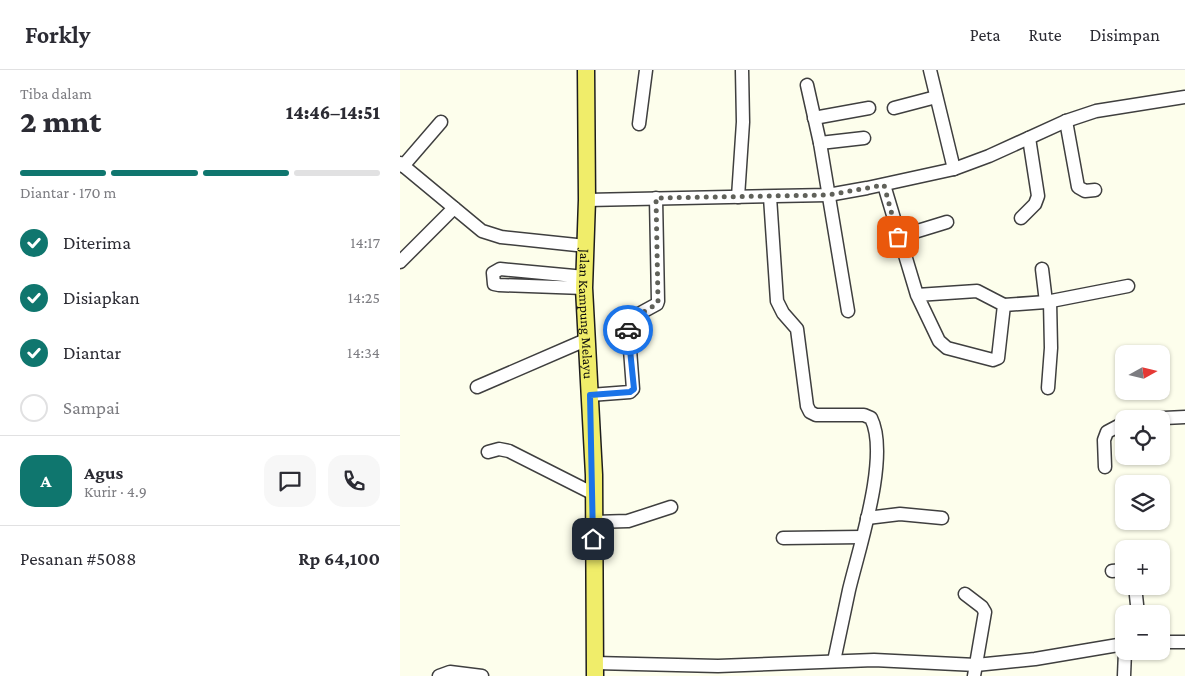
<!DOCTYPE html>
<html lang="id">
<meta charset="utf-8">
<style>
:root{--surface:#fff;--page:#f7f7f7;--text:#2b2b33;--muted:#7c7c81;--line:#e1e1e2;--accent:#0f766e}
body{margin:0;font-family:"Crimson Pro",serif;background:var(--page);color:var(--text);height:100vh;display:flex;flex-direction:column;font-size:19px;white-space:nowrap}
*{box-sizing:border-box;margin:0}
p{font-size:16px;color:var(--muted)}
.icon{flex:none;width:28px;height:28px;fill:none;stroke:currentColor;stroke-width:2;stroke-linecap:round;stroke-linejoin:round}
.map{position:relative;flex:1;overflow:hidden}
.panel{display:flex;flex-direction:column;background:var(--surface);width:400px}
.panel>*{flex:none}
.needle{width:32px;rotate:82deg}
.controls{position:absolute;left:715px;top:275px;display:grid;gap:10px}
.controls a{display:grid;place-items:center;width:55px;height:55px;border-radius:10px;background:var(--surface);box-shadow:0 1px 4px #0004;font-size:25px}
.pin{position:absolute;display:grid;place-items:center;width:42px;height:42px;color:#fff;margin:-21px;border-radius:10px;box-shadow:0 2px 8px #0006}
.courier{position:absolute;display:grid;place-items:center;width:50px;height:50px;margin:-25px;border:4px solid #1a73e8;border-radius:50%;background:#fff;color:#222;box-shadow:0 1px 6px #0007}
.overview em{font-style:normal;font-weight:800}
.overview div{display:flex;flex-direction:column-reverse}
.overview{display:flex;align-items:center;justify-content:space-between;height:85px;padding:0 20px}
h1{font-size:32px;font-weight:800;line-height:38px}
.bar{display:grid;grid-template-columns:repeat(4,1fr);gap:8px 5px;align-content:center;height:60px;padding:0 20px}
.bar i{height:6px;border-radius:4px;background:var(--line)}
.bar .active{background:var(--accent)}
.bar p{grid-column:span 4}
.line{display:flex;align-items:center;gap:12px;padding:0 20px;border-top:1px solid var(--line)}
.line div{flex:1}
.round{display:grid;place-items:center;flex:none;width:52px;height:52px;border-radius:15px;background:var(--page)}
ol{padding:0 20px;list-style:none}
li{display:flex;align-items:center;gap:15px;height:55px}
li p{margin-inline-start:auto}
li .icon{padding:5px;border-radius:50%;background:var(--accent);color:#fff;stroke-width:4}
li:last-child{color:var(--muted)}
li i{width:28px;height:28px;border:2px solid var(--line);border-radius:50%}
header{display:flex;align-items:center;gap:30px;box-sizing:border-box;height:70px;padding:0 25px;background:var(--surface);border-bottom:1px solid var(--line)}
header strong{font-size:24px}
nav{display:flex;gap:28px;margin-inline-start:auto;font-size:18px}
main{display:flex;flex:1;min-height:0}
.map>svg:first-child{display:block}
.lines{fill:none;stroke-linecap:round;stroke-linejoin:round}
.minor-casing{stroke:#3f3f3f;stroke-width:15}
.major-casing{stroke:#1d1d1d;stroke-width:19}
.minor{stroke:#fff;stroke-width:12}
.major{stroke:#f0ed6a;stroke-width:16}
.done{stroke:#60615a;stroke-width:5;stroke-dasharray:0 9}
.route{stroke:#1a73e8;stroke-width:6}
.labels{text-anchor:middle;stroke-width:5;stroke-linejoin:round;paint-order:stroke}
.street-label{font-size:14px;fill:#0c0c0c;stroke:#fff}
</style>
<header>
<strong>Forkly</strong>
<nav><a>Peta</a><a>Rute</a><a>Disimpan</a></nav>
</header>
<main>
<section class="panel">
<div class="overview"><div><h1>2 mnt</h1><p>Tiba dalam</p></div><em>14:46–14:51</em></div>
<div class="bar"><i class="active"></i><i class="active"></i><i class="active"></i><i></i><p>Diantar · 170 m</p></div>
<ol>
<li><svg class="icon" aria-label="check" viewBox="0 0 24 24"><path d="M5 12l5 5 9-10"/></svg>Diterima<p>14:17</p></li>
<li><svg class="icon" aria-label="check" viewBox="0 0 24 24"><path d="M5 12l5 5 9-10"/></svg>Disiapkan<p>14:25</p></li>
<li><svg class="icon" aria-label="check" viewBox="0 0 24 24"><path d="M5 12l5 5 9-10"/></svg>Diantar<p>14:34</p></li>
<li><i></i>Sampai</li>
</ol>
<div class="line" style="height:90px"><b class="round" style="background:var(--accent);color:#fff">A</b><div><b>Agus</b><p>Kurir · 4.9</p></div><a class="round"><svg class="icon" aria-label="chat" viewBox="0 0 24 24"><path d="M4 5h16v11H9l-5 4z"/></svg></a><a class="round"><svg class="icon" aria-label="phone" viewBox="0 0 24 24"><path d="M5 4h4l2 5-3 2q2 4 5 5l2-3 5 2v4C11 20 4 13 5 4z"/></svg></a></div>
<div class="line" style="height:65px"><div>Pesanan #5088</div><b>Rp 64,100</b></div>
</section>
<div class="map">
<svg width="785" height="606" viewBox="0 0 785 606">
<rect width="100%" height="100%" fill="#fdfeec"/>
<g class="lines">
<g class="minor-casing">
<g id="minor">
<polyline points="530,0 554,99"/>
<polyline points="407,15 420,73 448,241"/>
<polyline points="494,38 536,27"/>
<polyline points="414,48 469,38"/>
<polyline points="666,51 678,117 685,121 695,120"/>
<polyline points="239,54 246,0"/>
<polyline points="420,73 464,68"/>
<polyline points="0,93 82,161 101,167 186,176"/>
<polyline points="3,96 41,52"/>
<polyline points="484,115 517,225 539,271 547,278 593,290 598,288 604,235 577,221 517,225"/>
<polyline points="338,127 343,52 342,0"/>
<path d="M370,127L377,231L383,243L397,259L407,336L410,342L416,345H464L471,348C490,386 459,478 449,520C444,543 439,567 434,591"/>
<polyline points="187,130 428,125 467,118 554,99 589,86 666,51 696,41 785,27"/>
<polyline points="621,148 635,134 638,126 629,68"/>
<polyline points="498,167 547,152"/>
<polyline points="0,192 54,138"/>
<polyline points="642,199 646,232"/>
<polyline points="184,218 99,215 94,214 93,203 100,199 185,207"/>
<polyline points="604,235 646,232 728,216"/>
<polyline points="77,317 188,269"/>
<polyline points="648,318 651,278 650,231"/>
<polyline points="190,325 230,322 233,319 228,253 235,246 257,234 258,231 256,128"/>
<polyline points="743,349 785,347"/>
<polyline points="88,382 99,379 109,381 194,424"/>
<polyline points="705,397 704,370 707,362 724,353"/>
<polyline points="467,448 500,444 542,448"/>
<polyline points="193,452 228,451 271,437"/>
<polyline points="383,468 462,467"/>
<polyline points="712,501 724,500"/>
<polyline points="735,516 738,544"/>
<polyline points="565,524 582,537 585,542 574,606"/>
<polyline points="761,572 785,572"/>
<polyline points="195,593 318,596 474,590 576,595 635,589 724,574"/>
<polyline points="39,606 50,602 82,606"/>
<polyline points="724,606 725,581"/>
</g>
</g>
<g class="major-casing">
<g id="major">
<path id="s1" d="M186,0L187,130L184,218L194,405L195,606"/>
</g>
</g>
<use href="#minor" class="minor"/>
<use href="#major" class="major"/>
</g>
<g class="lines">
<polyline class="done" points="228,260 230,250 257,234 258,231 256,128 428,125 484,115 498,167"/>
<polyline class="route" points="193,469 190,325 230,322 234,319 228,260"/>
</g>
<g class="labels">
<g class="street-label">
<text dy="5" stroke="none"><textPath href="#s1" startOffset="244">Jalan Kampung Melayu</textPath></text>
</g>
</g>
</svg>
<div class="controls">
<a><svg class="needle" viewBox="-14 -14 28 28"><path d="M0-13l5 13h-10z" fill="#e53935"/><path d="M0 13l5-13h-10z" fill="#7c7c81"/></svg></a>
<a><svg class="icon" aria-label="locate" viewBox="0 0 24 24"><circle cx="12" cy="12" r="6"/><path d="M12 2v4M12 18v4M2 12h4M18 12h4"/></svg></a>
<a><svg class="icon" aria-label="layers" viewBox="0 0 24 24"><path d="M12 4l9 5-9 5-9-5zM3 14l9 5 9-5"/></svg></a>
<a>+</a>
<a>−</a>
</div>
<div class="pin" style="left:498px;top:167px;background:#ea580c"><svg class="icon" aria-label="bag" viewBox="0 0 24 24"><path d="M5 8h14l-1 12H6zM9 8a3 3 0 0 1 6 0"/></svg></div>
<div class="pin" style="left:193px;top:469px;background:#1f2937"><svg class="icon" aria-label="home" viewBox="0 0 24 24"><path d="M3 11l9-7 9 7M6 9v11h12V9"/></svg></div>
<div class="courier" style="left:228px;top:260px"><svg class="icon" aria-label="car" viewBox="0 0 24 24"><path d="M5 17H2v-5l4-1 3-4h7l3 4 3 1v5h-3M9 17h6M6 11h13"/><circle cx="7" cy="17" r="2"/><circle cx="17" cy="17" r="2"/></svg></div>
</div>
</main>
